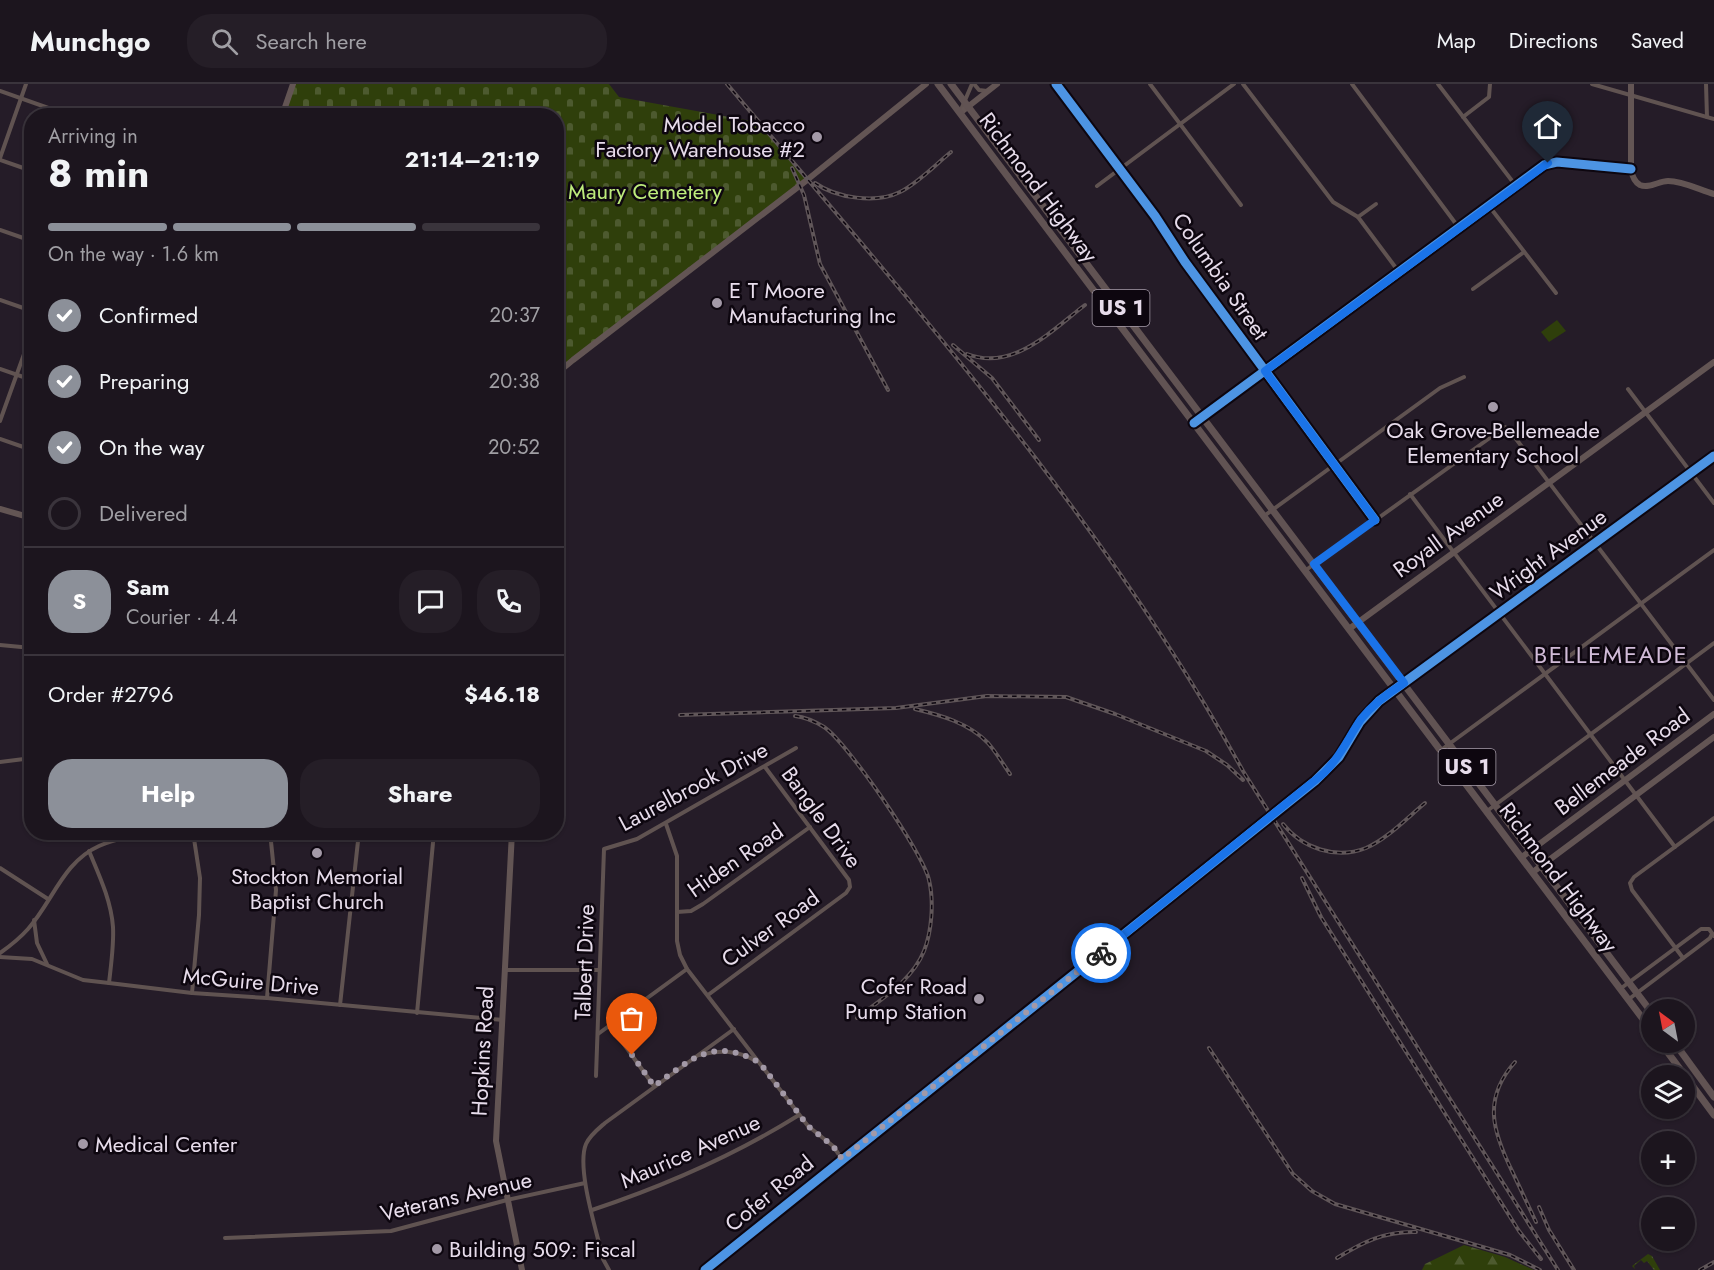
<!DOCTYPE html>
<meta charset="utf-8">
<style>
:root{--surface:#1c151e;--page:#251e27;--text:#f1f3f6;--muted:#a09fa4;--line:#3a343c;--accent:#8c9099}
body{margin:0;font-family:Jost,sans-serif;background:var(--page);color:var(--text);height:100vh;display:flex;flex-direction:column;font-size:22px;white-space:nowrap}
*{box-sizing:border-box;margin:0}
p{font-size:20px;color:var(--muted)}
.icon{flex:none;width:33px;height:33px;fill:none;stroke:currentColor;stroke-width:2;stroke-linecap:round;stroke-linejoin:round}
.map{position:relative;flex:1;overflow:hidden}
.sheet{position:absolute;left:24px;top:24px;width:540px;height:732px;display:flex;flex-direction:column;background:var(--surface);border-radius:24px;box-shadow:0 2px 4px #0004,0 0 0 2px var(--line)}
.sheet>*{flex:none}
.needle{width:39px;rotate:328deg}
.fabs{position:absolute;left:1641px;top:915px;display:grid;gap:12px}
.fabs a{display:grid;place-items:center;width:54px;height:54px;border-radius:50%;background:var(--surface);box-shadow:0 2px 4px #0004,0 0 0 2px var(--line);font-size:30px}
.pin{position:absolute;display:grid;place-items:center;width:51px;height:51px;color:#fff;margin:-62px -26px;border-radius:50% 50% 50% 0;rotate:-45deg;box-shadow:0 0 6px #0007}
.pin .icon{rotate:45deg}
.courier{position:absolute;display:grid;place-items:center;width:60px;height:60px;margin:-30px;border:4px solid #1a73e8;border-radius:50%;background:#fff;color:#222;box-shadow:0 2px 8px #0007}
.summary em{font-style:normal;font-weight:700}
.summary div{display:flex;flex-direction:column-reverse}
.summary{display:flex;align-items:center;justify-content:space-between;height:102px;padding:0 24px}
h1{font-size:39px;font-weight:700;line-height:45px}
.bar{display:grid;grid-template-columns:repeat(4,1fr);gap:9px 6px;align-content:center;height:72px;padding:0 24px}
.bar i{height:8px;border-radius:4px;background:var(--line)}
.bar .active{background:var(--accent)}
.bar p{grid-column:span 4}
.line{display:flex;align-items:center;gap:15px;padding:0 24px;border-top:2px solid var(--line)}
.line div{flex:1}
.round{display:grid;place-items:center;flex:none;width:63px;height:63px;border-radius:24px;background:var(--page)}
ol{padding:0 24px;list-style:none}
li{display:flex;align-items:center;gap:18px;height:66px}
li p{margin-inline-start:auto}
li .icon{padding:6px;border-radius:50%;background:var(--accent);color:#fff;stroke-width:4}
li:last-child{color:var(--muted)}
li i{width:33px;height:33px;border:3px solid var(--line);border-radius:50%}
.cta{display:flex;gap:12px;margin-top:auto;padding:12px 24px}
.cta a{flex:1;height:69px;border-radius:24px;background:var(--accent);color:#fff;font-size:24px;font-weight:700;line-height:69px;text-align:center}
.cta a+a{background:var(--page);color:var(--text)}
header{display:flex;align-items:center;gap:36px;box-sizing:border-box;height:84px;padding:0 30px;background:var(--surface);border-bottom:2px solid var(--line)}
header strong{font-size:28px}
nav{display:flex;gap:33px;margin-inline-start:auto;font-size:21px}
.search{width:420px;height:54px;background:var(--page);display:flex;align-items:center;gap:15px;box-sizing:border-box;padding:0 21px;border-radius:24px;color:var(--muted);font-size:22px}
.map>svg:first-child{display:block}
.grass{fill:url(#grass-dots)}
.forest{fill:url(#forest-firs)}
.cemetery{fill:url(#cemetery-stones)}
.park{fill:#2f3f0b}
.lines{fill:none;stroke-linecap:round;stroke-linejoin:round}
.street{stroke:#605351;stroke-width:4}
.secondary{stroke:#635554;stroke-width:6}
.primary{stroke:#615353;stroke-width:7}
.rail-casing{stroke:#605659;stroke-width:4}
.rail{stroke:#0d060f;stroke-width:1.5;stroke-dasharray:4.5;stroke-linecap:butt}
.cycleway-casing{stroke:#0d060f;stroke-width:13}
.cycleway{stroke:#4d94e3;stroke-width:9}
.done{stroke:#a399a7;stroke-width:6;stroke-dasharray:0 10.8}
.route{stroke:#1a73e8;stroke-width:8}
.poi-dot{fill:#a399a7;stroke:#0d060f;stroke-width:2}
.labels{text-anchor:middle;stroke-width:5;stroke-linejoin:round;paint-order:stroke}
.shield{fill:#0d060f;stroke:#a69ca9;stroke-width:1.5}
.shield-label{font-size:21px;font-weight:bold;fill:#e7dceb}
.poi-label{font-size:22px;fill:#e7dceb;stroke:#0d060f;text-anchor:start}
.street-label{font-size:22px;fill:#e7dceb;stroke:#0d060f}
.park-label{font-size:22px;fill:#beec7c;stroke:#0d060f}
.neighbourhood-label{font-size:24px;letter-spacing:1.5px;fill:#d1bbd8;stroke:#0d060f}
</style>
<header>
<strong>Munchgo</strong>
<div class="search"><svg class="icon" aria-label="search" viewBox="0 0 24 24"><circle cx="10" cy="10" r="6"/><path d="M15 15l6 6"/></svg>Search here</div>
<nav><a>Map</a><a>Directions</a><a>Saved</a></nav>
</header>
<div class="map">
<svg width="1714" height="1186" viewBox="0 0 1714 1186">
<defs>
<pattern id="grass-dots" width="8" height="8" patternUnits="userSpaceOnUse" patternTransform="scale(1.5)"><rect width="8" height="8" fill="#2f3f0b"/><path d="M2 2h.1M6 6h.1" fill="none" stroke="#4d5a2f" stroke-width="1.8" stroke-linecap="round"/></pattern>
<pattern id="forest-firs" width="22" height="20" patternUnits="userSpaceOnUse" patternTransform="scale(1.5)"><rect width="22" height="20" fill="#2f3f0b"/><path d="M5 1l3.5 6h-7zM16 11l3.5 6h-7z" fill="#4d5a2f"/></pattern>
<pattern id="cemetery-stones" width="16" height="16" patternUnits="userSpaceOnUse" patternTransform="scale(1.5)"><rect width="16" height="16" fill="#2f3f0b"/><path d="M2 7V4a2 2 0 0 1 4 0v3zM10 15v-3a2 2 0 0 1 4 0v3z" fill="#4d5a2f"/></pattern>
</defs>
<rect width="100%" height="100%" fill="#251c28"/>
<polygon class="grass" points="1648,1170 1652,1172 1660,1186 1654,1186 1647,1177 1644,1179 1641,1176 1634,1182 1635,1185 1632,1182"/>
<polygon class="forest" points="1464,1161 1505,1173 1534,1186 1422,1186 1425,1180"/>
<polygon class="cemetery" points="293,0 609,0 619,13 757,38 806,96 557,292 556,32 283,32"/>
<polygon class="park" points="1557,236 1566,247 1549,258 1541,248"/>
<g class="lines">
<g class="street">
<polyline points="974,0 979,6 987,7"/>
<polyline points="1056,0 1155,132 1185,178 1375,436"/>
<polyline points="1150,0 1241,121"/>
<polyline points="1243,0 1333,118 1358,133 1399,188"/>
<polyline points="1352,0 1459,144"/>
<polyline points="1438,0 1516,102"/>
<polyline points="1592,0 1714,35"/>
<polyline points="1706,0 1707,33"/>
<polyline points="0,7 71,32"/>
<polyline points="960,28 972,0"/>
<polyline points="1463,33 1489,13 1490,0"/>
<polyline points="0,74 26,0"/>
<polyline points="0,76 32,87"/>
<polyline points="1097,102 1234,0"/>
<polyline points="1489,122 1556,209"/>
<polyline points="1358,133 1376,120"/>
<polyline points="0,146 32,157"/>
<polyline points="1473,205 1524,168"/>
<polyline points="0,216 32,227"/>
<polyline points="0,285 32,296"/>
<polyline points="1628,305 1714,419"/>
<polyline points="0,337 32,248"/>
<polyline points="1194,339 1544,81 1557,78 1631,85"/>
<polyline points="0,355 32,366"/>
<polyline points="1410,410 1675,763"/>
<polyline points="1264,432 1440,304 1464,293"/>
<polyline points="1306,486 1505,343 1510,347 1714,616"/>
<polyline points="0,561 32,564"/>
<polyline points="1404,599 1714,372"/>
<polyline points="1441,666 1714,466"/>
<polyline points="0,678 32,674"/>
<polyline points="1487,727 1714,559"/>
<polyline points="666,740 677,772 677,857 680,871 687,885 808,1042 833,1062 842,1075"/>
<polyline points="475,748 512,754"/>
<path d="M89,767C99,791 111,816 113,843C114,861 111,881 109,899"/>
<polyline points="0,784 48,815"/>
<polyline points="677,828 691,827 703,820 810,743"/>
<polyline points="34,836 37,859 47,880"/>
<path d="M0,869C10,862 20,854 28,845C53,817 63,778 99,762C119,753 141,751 162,748"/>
<polyline points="0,873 32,875 83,896 109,899 192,909 267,914 503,936"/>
<polyline points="1683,874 1632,806 1630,799 1634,793 1714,734"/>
<polyline points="504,886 599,886"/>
<polyline points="1620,905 1701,845 1709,845 1714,852"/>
<polyline points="192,909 199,831 200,794 193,748"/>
<polyline points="708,911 846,809 850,803 849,796 765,683"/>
<polyline points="267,914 276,806 270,748"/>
<polyline points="1629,915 1710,854 1712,850"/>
<polyline points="340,921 359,748"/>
<polyline points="417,929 434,748"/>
<polyline points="610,941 654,1002"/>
<polyline points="598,950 687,885"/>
<path d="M700,971C720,966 738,966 756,977"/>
<polyline points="596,992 604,765 637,755 796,664"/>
<path d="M592,1126C664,1102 735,1071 799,1031"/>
<polyline points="225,1154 391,1147 507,1116 585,1099"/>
<path d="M609,1186L603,1175C597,1148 576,1084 586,1060C590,1051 598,1045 605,1039L734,945"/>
</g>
<g class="secondary">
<path d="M1631,0V85C1632,91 1634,98 1640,101C1649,105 1659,97 1668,97C1683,97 1700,106 1714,110"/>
<polyline points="960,29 997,0"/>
<polyline points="282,32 293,0"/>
<polyline points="556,290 573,276 807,96 926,0"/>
<polyline points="0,425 32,434"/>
<polyline points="1349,545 1714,278"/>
<polyline points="512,748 496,1057 522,1186"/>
<polyline points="1522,773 1714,630"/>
<polyline points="1533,788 1714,653"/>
<polyline points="705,1186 1315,697 1339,673 1365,631 1379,617 1404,599"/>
</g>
<g class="primary">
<polyline points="938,0 1652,947"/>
<polyline points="951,0 1652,929"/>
<polyline points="1660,958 1714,1031"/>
<polyline points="1674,958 1714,1013"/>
</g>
<g class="rail-casing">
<g id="rail">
<path d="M727,0C911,219 1105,435 1243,687L1558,1186"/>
<polyline points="792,84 804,111 820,180 888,306"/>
<path d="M815,99C836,114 876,120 900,108C918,99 935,81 951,68"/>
<polyline points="953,261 992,294 1039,356"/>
<path d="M967,270C1013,288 1052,246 1085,221"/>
<path d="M915,625C940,631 969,639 988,659C996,668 1003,680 1010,690"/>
<polyline points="680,631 896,624 987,612 1066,613 1115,630 1206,667 1227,681 1243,696"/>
<path d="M795,632C804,633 816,638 824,643C847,658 923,769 929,796C934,817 932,847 924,867C912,897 881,915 857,934"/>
<path d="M1283,740C1302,764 1336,776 1366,764C1387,755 1407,734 1425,719"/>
<polyline points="1302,794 1321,833 1519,1147 1541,1175"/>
<polyline points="1209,964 1293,1090 1312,1107 1335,1120 1510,1171 1540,1186"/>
<path d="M1515,978C1482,1015 1493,1048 1512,1087C1520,1104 1528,1121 1536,1138"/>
<polyline points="1539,1123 1549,1146 1574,1186"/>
<path d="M1337,1174C1363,1158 1385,1147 1416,1148"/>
<polyline points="1700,1186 1714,1178"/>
</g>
</g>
<use href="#rail" class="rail"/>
<g class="cycleway-casing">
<g id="cycleway">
<polyline points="1056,0 1155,132 1185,178 1375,436"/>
<polyline points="1194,339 1544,81 1557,78 1631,85"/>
<polyline points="705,1186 1315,697 1339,673 1360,638 1379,617 1714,372"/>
</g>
</g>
<use href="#cycleway" class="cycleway"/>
</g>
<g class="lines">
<path class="done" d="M632,971L654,1002C692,975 713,952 760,979L808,1042L833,1062L842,1075L1101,869"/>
<path class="route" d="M1101,869L1324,689C1341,672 1348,654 1361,635C1373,620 1388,609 1404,599L1314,480L1375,436L1265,287L1548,79"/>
</g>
<g class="poi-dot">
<circle cx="817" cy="53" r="6"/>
<circle cx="717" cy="219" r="6"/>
<circle cx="1493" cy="323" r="6"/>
<circle cx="317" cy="769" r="6"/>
<circle cx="979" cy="915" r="6"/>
<circle cx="83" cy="1060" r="6"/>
<circle cx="437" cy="1165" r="6"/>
</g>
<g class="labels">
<g class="shield">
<rect x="1092.5" y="206" width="57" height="36" rx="4.5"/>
<rect x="1438.5" y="665" width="57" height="36" rx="4.5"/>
</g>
<g class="shield-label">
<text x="1121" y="231">US 1</text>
<text x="1467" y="690">US 1</text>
</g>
<g class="poi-label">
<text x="805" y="48" text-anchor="end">Model Tobacco<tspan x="805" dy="25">Factory Warehouse #2</tspan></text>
<text x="729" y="214">E T Moore<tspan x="729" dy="25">Manufacturing Inc</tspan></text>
<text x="1493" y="354" text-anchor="middle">Oak Grove-Bellemeade<tspan x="1493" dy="25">Elementary School</tspan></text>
<text x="317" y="800" text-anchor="middle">Stockton Memorial<tspan x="317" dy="25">Baptist Church</tspan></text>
<text x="967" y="910" text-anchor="end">Cofer Road<tspan x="967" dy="25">Pump Station</tspan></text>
<text x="95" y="1068">Medical Center</text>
<text x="449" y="1173">Building 509: Fiscal</text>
</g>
<g class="street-label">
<text transform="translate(1039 103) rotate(53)" y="8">Richmond Highway</text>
<text transform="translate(1221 192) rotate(55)" y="8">Columbia Street</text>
<text transform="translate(1448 450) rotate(-36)" y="8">Royall Avenue</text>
<text transform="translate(1548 470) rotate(-36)" y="8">Wright Avenue</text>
<text transform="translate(1622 677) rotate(-37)" y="8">Bellemeade Road</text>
<text transform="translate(693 702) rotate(-28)" y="8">Laurelbrook Drive</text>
<text transform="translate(822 733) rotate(54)" y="8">Bangle Drive</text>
<text transform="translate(735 776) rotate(-35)" y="8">Hiden Road</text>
<text transform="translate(1559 793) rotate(53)" y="8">Richmond Highway</text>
<text transform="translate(770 844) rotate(-36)" y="8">Culver Road</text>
<text transform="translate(584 878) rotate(-88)" y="8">Talbert Drive</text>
<text transform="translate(251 897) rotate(5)" y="8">McGuire Drive</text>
<text transform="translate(482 967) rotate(-87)" y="8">Hopkins Road</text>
<text transform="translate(690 1067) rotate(-24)" y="8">Maurice Avenue</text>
<text transform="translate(769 1109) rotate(-39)" y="8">Cofer Road</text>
<text transform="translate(456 1112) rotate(-13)" y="8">Veterans Avenue</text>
</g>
<g class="park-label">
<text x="645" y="115">Maury Cemetery</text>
</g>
<g class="neighbourhood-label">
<text x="1611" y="579">BELLEMEADE</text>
</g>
</g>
</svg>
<div class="fabs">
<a><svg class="needle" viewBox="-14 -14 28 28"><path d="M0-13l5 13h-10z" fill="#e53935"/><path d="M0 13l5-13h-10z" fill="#a09fa4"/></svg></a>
<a><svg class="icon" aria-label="layers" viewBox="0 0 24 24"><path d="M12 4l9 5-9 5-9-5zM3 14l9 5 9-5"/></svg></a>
<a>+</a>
<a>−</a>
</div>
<div class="pin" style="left:632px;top:971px;background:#ea580c"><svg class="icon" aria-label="bag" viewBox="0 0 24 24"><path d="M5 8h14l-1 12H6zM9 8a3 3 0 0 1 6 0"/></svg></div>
<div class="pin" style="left:1548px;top:79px;background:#1f2937"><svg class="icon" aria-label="home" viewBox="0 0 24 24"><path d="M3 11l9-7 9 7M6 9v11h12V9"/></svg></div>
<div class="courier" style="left:1101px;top:869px"><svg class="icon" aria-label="bike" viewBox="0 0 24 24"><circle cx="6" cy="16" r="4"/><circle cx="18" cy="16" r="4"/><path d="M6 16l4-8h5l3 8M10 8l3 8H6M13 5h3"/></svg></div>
<section class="sheet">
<div class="summary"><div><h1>8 min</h1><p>Arriving in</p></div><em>21:14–21:19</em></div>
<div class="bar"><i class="active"></i><i class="active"></i><i class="active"></i><i></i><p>On the way · 1.6 km</p></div>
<ol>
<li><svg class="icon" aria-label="check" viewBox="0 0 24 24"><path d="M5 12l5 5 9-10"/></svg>Confirmed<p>20:37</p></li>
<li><svg class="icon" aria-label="check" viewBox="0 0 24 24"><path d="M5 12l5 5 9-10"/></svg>Preparing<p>20:38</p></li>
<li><svg class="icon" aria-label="check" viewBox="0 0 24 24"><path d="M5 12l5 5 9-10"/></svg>On the way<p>20:52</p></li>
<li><i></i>Delivered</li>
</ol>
<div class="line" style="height:108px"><b class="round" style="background:var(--accent);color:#fff">S</b><div><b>Sam</b><p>Courier · 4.4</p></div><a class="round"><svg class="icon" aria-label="chat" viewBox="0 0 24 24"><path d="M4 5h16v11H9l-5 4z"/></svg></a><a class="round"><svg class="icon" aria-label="phone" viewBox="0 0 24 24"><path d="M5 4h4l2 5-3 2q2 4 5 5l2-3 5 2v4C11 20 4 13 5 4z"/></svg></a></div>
<div class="line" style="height:78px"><div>Order #2796</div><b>$46.18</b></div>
<div class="cta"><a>Help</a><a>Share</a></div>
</section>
</div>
